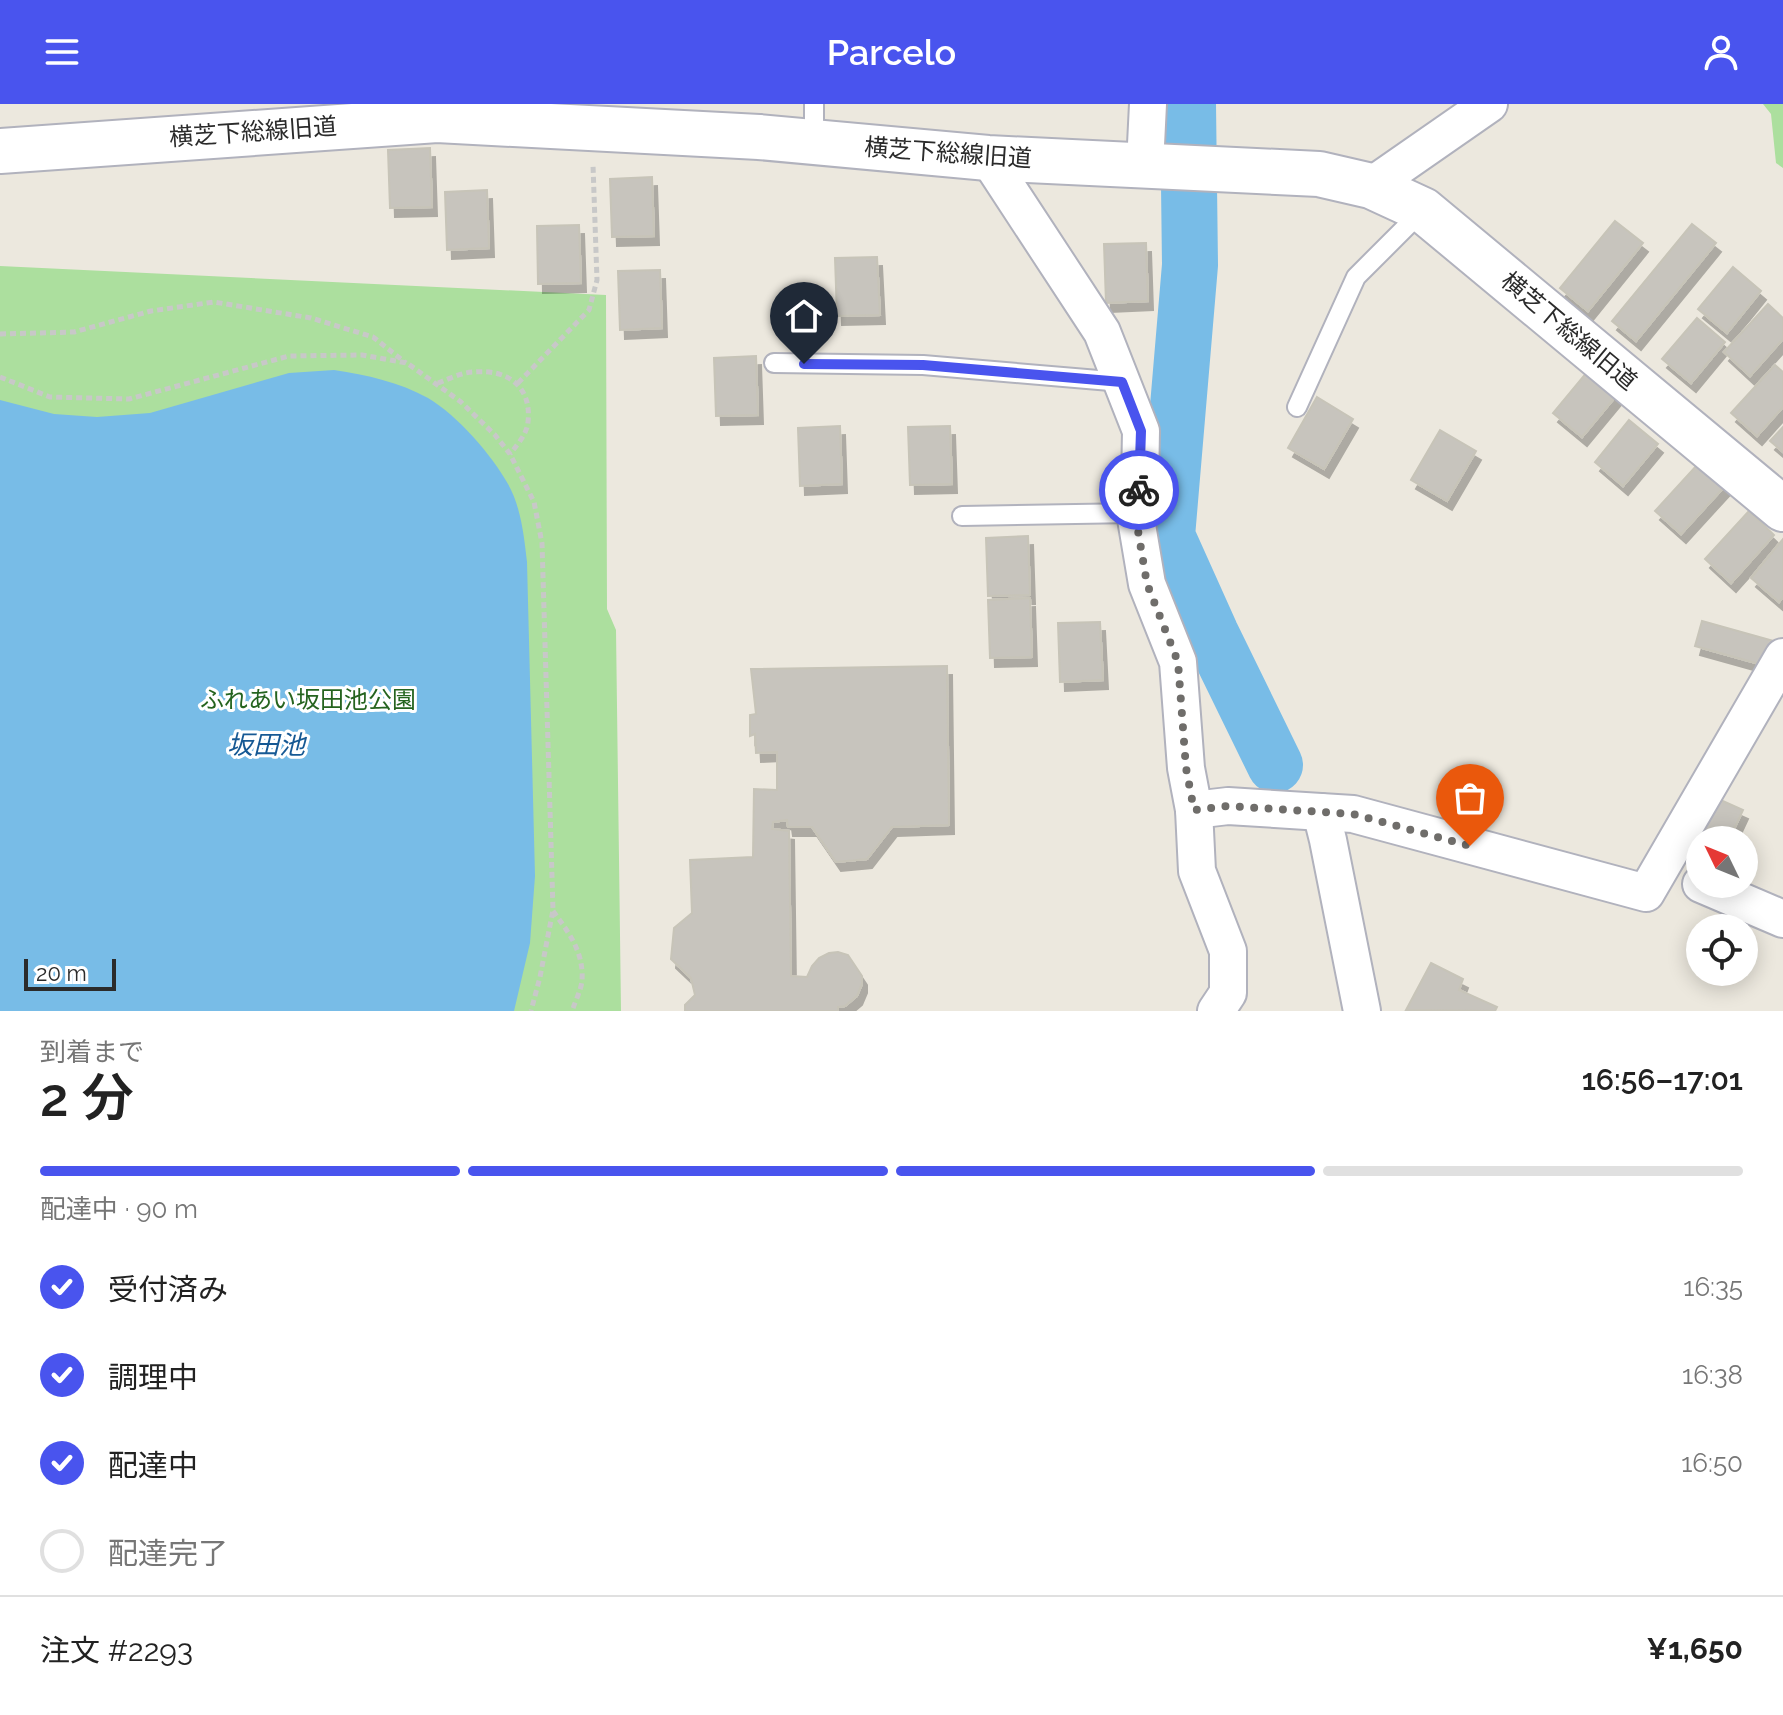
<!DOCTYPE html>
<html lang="ja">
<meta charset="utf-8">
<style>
:root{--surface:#fff;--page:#f6f6f6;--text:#222;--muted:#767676;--line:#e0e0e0;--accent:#4954ee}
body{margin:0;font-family:Raleway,"Noto Sans JP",sans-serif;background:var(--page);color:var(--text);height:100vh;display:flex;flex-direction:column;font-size:30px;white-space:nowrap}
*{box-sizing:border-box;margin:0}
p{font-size:26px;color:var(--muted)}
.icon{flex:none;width:44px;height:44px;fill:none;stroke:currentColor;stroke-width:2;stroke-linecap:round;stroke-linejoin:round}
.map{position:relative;height:907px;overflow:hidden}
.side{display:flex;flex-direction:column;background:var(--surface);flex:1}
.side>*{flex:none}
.needle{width:52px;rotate:313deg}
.tools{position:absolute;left:1686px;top:722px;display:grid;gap:16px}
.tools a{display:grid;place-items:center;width:72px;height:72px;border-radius:50%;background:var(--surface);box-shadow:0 4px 20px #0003;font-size:40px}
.scale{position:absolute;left:24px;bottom:20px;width:92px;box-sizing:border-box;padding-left:8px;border:4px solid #2b2b2b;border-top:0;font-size:22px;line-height:28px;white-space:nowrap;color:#2b2b2b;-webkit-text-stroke:6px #fff;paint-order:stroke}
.pin{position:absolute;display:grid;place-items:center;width:68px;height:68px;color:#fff;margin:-82px -34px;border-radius:50% 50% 50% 0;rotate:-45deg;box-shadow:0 0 8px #0007}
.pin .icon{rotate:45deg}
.courier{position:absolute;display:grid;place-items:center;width:80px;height:80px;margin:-40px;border:6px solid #4954ee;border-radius:50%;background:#fff;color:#222;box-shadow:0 2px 10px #0007}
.headline em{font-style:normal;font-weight:600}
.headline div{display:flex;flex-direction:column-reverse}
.headline{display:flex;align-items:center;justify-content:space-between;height:136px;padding:0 40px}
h1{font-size:52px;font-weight:600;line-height:60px}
.bar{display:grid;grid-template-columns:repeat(4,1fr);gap:12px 8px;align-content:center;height:96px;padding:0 40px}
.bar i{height:10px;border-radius:6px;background:var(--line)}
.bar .selected{background:var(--accent)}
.bar p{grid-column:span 4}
.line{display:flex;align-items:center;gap:20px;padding:0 40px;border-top:2px solid var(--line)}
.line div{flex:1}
ol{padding:0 40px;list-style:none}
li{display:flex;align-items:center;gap:24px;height:88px}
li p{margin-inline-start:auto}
li .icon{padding:8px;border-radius:50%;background:var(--accent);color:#fff;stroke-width:4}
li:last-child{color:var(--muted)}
li i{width:44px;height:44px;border:4px solid var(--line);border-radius:50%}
header{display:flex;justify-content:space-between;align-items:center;height:104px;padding:0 40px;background:var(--accent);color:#fff;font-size:36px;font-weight:600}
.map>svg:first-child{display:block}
.green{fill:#acdf9e}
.water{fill:#78bce7}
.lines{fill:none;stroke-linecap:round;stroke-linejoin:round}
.river{stroke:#78bce7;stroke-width:56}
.building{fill:#c7c4bd;stroke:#c7c4b8;stroke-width:2;filter:url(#shadow)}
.lane-casing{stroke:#b1b2bd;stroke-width:22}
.street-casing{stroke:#b1b2bd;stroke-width:40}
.secondary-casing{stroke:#b1b2bd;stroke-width:48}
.path{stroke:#c8c8c8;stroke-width:5;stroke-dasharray:6 4;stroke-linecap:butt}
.lane{stroke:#fff;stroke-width:18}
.street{stroke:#fff;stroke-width:36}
.secondary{stroke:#fff;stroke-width:44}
.done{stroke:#6f6d6a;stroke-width:8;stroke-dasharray:0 14.4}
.route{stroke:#4954ee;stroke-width:10}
.labels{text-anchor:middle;stroke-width:6;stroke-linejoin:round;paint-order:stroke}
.street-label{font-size:24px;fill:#2b2b2b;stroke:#fff}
.park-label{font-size:24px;fill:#25641f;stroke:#fff}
.water-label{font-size:26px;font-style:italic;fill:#165994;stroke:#fff}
</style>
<header><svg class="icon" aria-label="menu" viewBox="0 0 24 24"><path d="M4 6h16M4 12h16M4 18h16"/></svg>Parcelo<svg class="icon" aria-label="person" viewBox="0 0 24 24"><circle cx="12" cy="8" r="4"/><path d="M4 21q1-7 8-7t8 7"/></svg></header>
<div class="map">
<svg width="1783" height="907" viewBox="0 0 1783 907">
<defs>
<filter id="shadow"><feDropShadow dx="5" dy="9" stdDeviation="0" flood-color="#0004"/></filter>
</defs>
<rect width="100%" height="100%" fill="#ece8de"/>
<g class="green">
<polygon points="1763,0 1783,0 1783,64 1776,59 1771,10"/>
<polygon points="0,162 606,191 607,505 616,526 621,907 0,907"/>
</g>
<path class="water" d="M334,266C367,271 399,278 428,294C457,311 492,351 508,380C521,403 524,432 527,458L535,772L530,839L514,907H0V296L54,310L97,313L150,309L289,269Z"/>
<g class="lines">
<polyline class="river" points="1188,0 1190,161 1167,432 1211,530 1275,661"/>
</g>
<g class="building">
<polygon points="430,44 432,103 390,104 388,46"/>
<polygon points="652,73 654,132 612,133 610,75"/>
<polygon points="487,86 489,144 447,146 445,88"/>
<polygon points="1615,117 1643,139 1588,207 1560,184"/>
<polygon points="1692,120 1716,139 1636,237 1612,217"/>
<polygon points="579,121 581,179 538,180 537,122"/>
<polygon points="1146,139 1148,197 1106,199 1104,140"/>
<polygon points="877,153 880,211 837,212 835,154"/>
<polygon points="1733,163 1761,187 1727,229 1698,205"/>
<polygon points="660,166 662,224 620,226 618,167"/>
<polygon points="1768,200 1783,214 1783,235 1750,272 1724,248"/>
<polygon points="1697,214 1725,238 1691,279 1662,255"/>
<polygon points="756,252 758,311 716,312 714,254"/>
<polygon points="1775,261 1783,268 1783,303 1757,332 1731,309"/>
<polygon points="1588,267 1617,291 1582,333 1553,309"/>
<polygon points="1317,293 1353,315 1324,365 1288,344"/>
<polygon points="1629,316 1658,340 1623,382 1595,358"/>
<polygon points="840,322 842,380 800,382 798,324"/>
<polygon points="950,322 952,380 910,381 908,323"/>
<polygon points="1783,323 1783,348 1770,337"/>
<polygon points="1440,326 1476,347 1447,397 1411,376"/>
<polygon points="1699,359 1725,382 1681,430 1655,407"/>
<polygon points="1749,407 1774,431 1731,479 1705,455"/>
<polygon points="1028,432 1030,491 988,492 986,434"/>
<polygon points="1783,435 1783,493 1779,498 1751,474"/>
<polygon points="1030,494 1032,553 990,554 988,496"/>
<polygon points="1702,517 1777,538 1770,563 1695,542"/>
<polygon points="1100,518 1103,576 1060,578 1058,519"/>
<polygon points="947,562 949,721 892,723 867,755 836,758 812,723 788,723 787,716 773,718 772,725 789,727 791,872 807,873 812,862 819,854 829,849 838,848 848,851 862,872 862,880 857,892 845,902 838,903 838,907 685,907 685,901 695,891 691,874 671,855 674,824 692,809 690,756 753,753 754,685 777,686 777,648 756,649 755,630 750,632 750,611 756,610 751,565"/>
<polygon points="1716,694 1743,706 1729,736 1700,736 1700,749 1693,746"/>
<polygon points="1431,859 1463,875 1459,886 1497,903 1495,907 1406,906"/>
</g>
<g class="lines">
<g class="lane-casing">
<g id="lane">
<polyline points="814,38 814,0"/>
<polyline points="774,259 923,261 1122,278"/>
<polyline points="1297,303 1356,173 1423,106"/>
<polyline points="962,412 1135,409"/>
</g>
</g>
<g class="street-casing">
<g id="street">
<polyline points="988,54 1102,228 1141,327 1140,380 1135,409 1147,480 1178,558 1186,664 1194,706 1197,767 1228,847 1228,889 1216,907"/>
<polyline points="1145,61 1148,0"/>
<polyline points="1371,82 1489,0"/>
<polyline points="1194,706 1228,702 1353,710 1646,789 1783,553"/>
<polyline points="1321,708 1328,736 1362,907"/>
<polyline points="1701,780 1783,815"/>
</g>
</g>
<g class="secondary-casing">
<polyline id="secondary" points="0,47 437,16 759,33 988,54 1319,70 1371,82 1423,106 1783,405"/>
</g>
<g class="path">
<polyline points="0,230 74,228 151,207 214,198 311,214 373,233 406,259"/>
<polyline points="0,273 50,293 129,295 289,252 362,251 407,259 461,298 495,331 510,350 534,398 542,439 553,806 540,873 531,907"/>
<path d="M438,279C449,275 462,268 474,268C507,265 532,282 528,318C527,330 517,341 510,350"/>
<polyline points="518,279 589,206 597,176 593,61"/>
<path d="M553,807C569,829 584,848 582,877C581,886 575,898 572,907"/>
</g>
<use href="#lane" class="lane"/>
<use href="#street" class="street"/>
<use href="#secondary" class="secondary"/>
</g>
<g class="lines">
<polyline class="done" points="1139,386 1135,409 1147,480 1178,558 1186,664 1194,706 1228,702 1353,710 1470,742"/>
<polyline class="route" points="804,260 923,261 1122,278 1141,327 1139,386"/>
</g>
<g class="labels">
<g class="street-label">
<text transform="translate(253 28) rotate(-4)" y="8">横芝下総線旧道</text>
<text transform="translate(948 49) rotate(4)" y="8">横芝下総線旧道</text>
<text transform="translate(1569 227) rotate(40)" y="8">横芝下総線旧道</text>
</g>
<g class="park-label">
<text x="308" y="604">ふれあい坂田池公園</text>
</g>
<g class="water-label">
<text x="266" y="650">坂田池</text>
</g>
</g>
</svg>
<div class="tools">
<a><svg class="needle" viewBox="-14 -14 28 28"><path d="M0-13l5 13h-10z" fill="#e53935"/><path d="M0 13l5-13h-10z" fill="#767676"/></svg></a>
<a><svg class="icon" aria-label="locate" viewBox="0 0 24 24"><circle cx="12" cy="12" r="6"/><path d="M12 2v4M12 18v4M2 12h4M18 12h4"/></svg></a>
</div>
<div class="scale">20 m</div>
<div class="pin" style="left:1470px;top:742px;background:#ea580c"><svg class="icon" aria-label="bag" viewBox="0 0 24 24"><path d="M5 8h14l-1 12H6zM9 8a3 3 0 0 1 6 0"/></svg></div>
<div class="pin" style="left:804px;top:260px;background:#1f2937"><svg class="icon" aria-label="home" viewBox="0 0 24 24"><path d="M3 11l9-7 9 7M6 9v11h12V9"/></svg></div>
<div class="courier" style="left:1139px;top:386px"><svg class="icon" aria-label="bike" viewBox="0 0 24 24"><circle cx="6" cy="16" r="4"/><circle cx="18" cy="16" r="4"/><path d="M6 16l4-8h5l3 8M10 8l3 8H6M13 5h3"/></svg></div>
</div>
<section class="side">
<div class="headline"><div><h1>2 分</h1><p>到着まで</p></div><em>16:56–17:01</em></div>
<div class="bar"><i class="selected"></i><i class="selected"></i><i class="selected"></i><i></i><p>配達中 · 90 m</p></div>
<ol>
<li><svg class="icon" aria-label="check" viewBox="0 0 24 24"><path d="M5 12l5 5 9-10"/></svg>受付済み<p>16:35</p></li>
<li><svg class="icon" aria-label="check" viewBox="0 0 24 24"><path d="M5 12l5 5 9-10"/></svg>調理中<p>16:38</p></li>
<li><svg class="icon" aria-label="check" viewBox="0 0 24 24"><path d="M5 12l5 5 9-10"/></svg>配達中<p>16:50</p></li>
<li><i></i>配達完了</li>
</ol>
<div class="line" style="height:104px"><div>注文 #2293</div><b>¥1,650</b></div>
</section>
